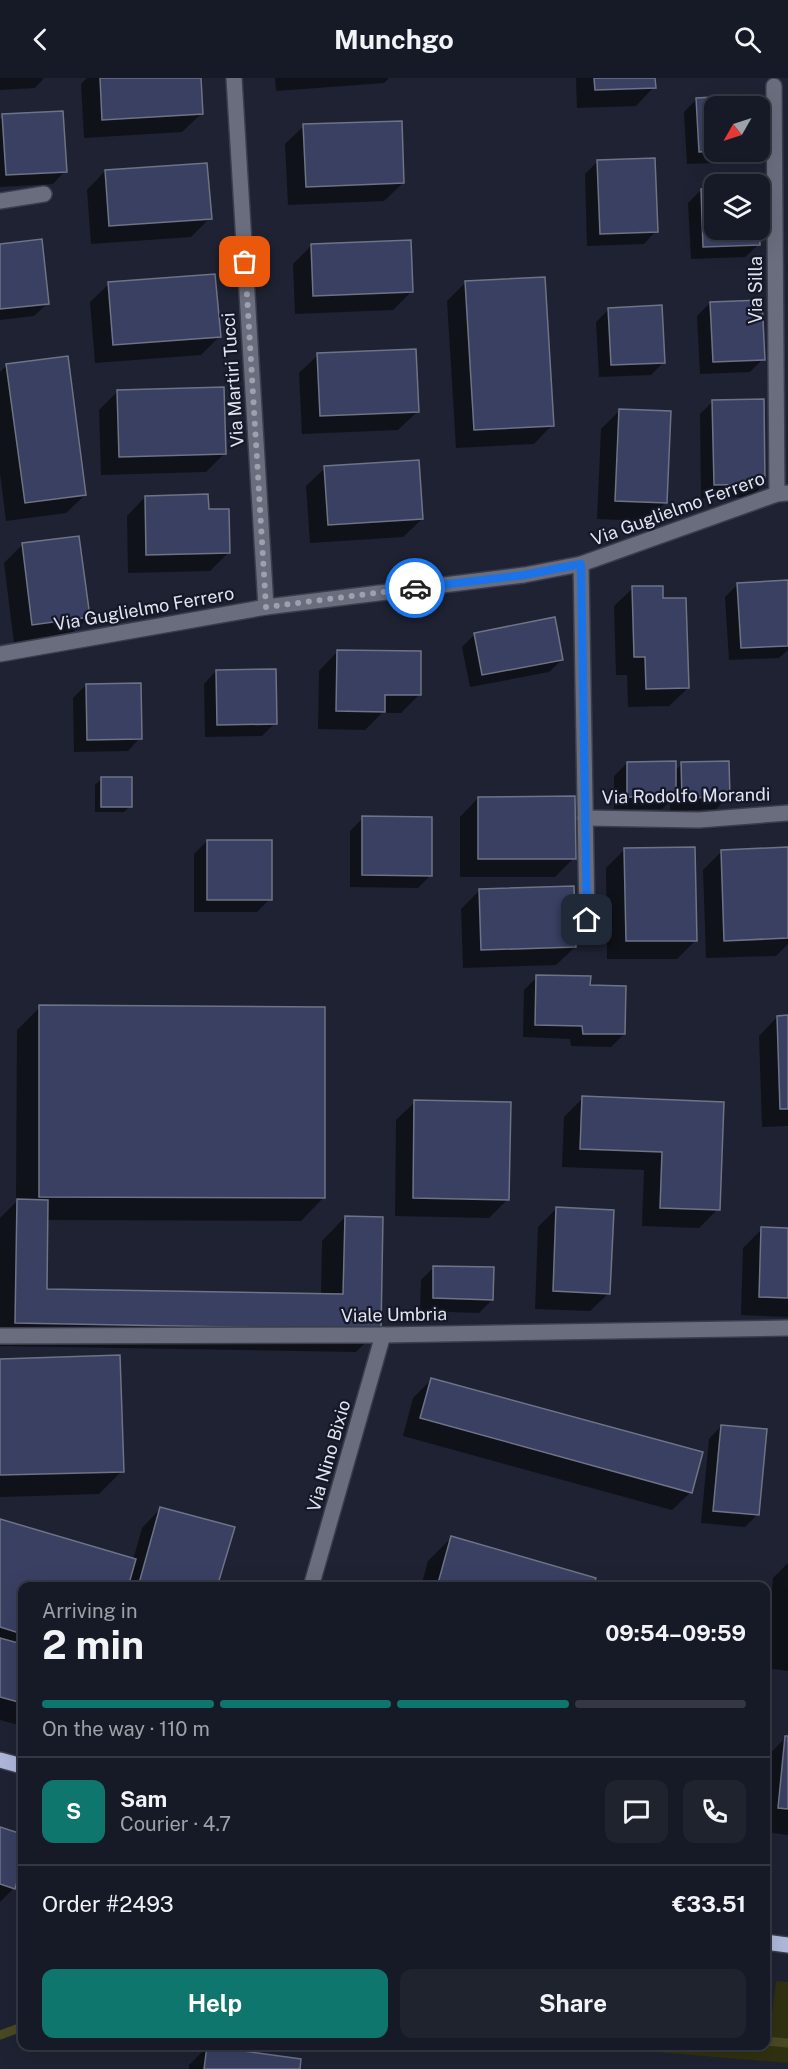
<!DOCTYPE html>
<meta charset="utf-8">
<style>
:root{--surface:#161a26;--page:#1f232e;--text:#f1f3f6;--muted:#9ea1a7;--line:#353843;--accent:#0f766e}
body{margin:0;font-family:"Public Sans",sans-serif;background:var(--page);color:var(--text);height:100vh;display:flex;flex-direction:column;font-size:22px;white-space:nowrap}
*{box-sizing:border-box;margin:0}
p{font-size:20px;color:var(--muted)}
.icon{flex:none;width:33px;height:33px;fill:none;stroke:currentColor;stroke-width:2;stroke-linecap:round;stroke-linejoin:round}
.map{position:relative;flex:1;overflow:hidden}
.side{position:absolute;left:18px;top:1504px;width:752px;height:468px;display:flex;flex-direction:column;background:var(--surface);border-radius:12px;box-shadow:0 6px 24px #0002,0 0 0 2px var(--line)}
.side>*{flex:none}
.needle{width:39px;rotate:231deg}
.buttons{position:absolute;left:704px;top:18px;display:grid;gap:12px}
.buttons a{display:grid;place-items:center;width:66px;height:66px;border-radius:12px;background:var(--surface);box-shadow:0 6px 24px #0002,0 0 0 2px var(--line);font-size:30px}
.pin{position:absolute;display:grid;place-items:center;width:51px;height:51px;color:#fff;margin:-26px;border-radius:12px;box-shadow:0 3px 9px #0006}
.courier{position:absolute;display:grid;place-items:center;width:60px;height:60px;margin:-30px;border:4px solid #1a73e8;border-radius:50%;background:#fff;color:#222;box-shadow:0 2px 8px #0007}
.head em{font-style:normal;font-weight:700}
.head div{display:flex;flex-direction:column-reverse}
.head{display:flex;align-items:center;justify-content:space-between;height:102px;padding:0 24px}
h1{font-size:39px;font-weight:700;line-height:45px}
.bar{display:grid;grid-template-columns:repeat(4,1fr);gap:9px 6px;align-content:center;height:72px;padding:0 24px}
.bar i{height:8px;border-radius:4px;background:var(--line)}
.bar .on{background:var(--accent)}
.bar p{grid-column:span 4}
.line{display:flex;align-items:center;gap:15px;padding:0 24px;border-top:2px solid var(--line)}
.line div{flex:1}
.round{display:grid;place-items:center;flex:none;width:63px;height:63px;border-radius:12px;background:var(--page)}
.cta{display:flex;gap:12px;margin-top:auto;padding:12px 24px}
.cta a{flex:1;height:69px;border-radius:12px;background:var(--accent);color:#fff;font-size:24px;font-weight:700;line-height:69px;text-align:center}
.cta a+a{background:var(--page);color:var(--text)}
header{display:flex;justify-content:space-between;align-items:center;height:78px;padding:0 24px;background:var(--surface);font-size:27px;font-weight:700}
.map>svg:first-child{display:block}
.green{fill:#303111}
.shadow{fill:#0007}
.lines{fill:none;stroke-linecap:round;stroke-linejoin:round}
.stream{stroke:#494a22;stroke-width:9}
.building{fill:#394062;stroke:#6e7386;stroke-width:1.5}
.minor-casing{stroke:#393d4c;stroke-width:18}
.major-casing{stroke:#393d4c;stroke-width:18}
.minor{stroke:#696d7e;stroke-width:15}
.major{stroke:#afb8db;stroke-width:15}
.done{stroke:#9da0ad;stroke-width:6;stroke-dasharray:0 10.8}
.route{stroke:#1a73e8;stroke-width:8}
.labels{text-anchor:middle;stroke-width:4.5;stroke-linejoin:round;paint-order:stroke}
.street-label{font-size:18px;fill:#e2e4ef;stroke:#151828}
</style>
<header><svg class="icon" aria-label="back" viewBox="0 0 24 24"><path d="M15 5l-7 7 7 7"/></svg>Munchgo<svg class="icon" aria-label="search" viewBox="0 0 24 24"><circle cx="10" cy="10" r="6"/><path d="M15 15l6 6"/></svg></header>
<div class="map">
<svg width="788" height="1991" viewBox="0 0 788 1991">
<rect width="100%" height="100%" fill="#1e2232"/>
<polygon class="green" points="776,1903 788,1904 788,1985 582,1968 765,1968 765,1937 772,1937"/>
<g class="shadow">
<polygon points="0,0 44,0 35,10 0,12"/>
<polygon points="87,0 199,0 201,36 182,54 84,60 81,6"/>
<polygon points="275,0 389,0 384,5 276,13"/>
<polygon points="576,0 654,0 654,9 636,28 577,30"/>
<polygon points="748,19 749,28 714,28 714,74 748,74 738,84 687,86 684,34 697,21"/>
<polygon points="3,38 65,93 53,106 0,109 0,41"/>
<polygon points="304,48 403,105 384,123 288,127 285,66"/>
<polygon points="598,83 656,153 644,166 587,168 585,96"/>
<polygon points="105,93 210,140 191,159 91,166 87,112"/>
<polygon points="701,112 714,112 714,152 758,152 758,167 745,179 691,181 688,125"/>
<polygon points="0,167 47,226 34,238 0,242"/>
<polygon points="312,167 411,214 393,232 295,236 293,186"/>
<polygon points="466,204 552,347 534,366 456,370 447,223"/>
<polygon points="109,206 219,259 201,277 95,285 90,224"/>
<polygon points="710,225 763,281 750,294 700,296 697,238"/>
<polygon points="609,231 664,284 651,297 599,299 596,244"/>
<polygon points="318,277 417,334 398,352 302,356 299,295"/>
<polygon points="7,287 85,417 66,435 6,443 0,395 0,294"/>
<polygon points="117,314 225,375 206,394 101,397 99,332"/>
<polygon points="713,323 764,406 751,419 701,420 700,336"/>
<polygon points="619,333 666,424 647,443 597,441 601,351"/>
<polygon points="325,390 422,441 403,459 310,465 306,408"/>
<polygon points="145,419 208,432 229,474 210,493 128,495 127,438"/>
<polygon points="22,467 89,539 70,557 14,565 4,485"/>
<polygon points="788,504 788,572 779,580 729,582 725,519 738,506"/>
<polygon points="633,510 662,522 688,610 669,628 628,629 627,597 616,597 614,528"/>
<polygon points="475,556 562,582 549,594 470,609 462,569"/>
<polygon points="337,574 419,617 401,635 382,635 365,652 318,651 319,593"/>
<polygon points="216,593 275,645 262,658 205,659 204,606"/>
<polygon points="86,607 140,660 128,673 74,674 73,620"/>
<polygon points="627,685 675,693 682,686 729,718 716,731 670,733 670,723 662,731 614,731 614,698"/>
<polygon points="101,701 130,728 124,734 95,734 95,707"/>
<polygon points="478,720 574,780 555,799 460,799 460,739"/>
<polygon points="363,740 431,797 418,810 350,809 350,753"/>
<polygon points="207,763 270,821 257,834 194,834 194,776"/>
<polygon points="788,771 788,866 776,878 706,880 703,792 722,773"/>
<polygon points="624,772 696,862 677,881 607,881 606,790"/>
<polygon points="480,812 575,869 556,887 463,890 461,831"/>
<polygon points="537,899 589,909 624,956 611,969 571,968 570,961 523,959 524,912"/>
<polygon points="40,929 324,1119 301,1143 46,1142 45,1213 321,1218 322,1163 345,1139 379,1251 356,1274 0,1268 0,1140 16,1124 17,952"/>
<polygon points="777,939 788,939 788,1048 762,1049 759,958"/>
<polygon points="583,1020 722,1026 718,1131 699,1150 642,1148 644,1092 562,1089 564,1039"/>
<polygon points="415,1024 508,1121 489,1140 395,1138 396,1042"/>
<polygon points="557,1130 609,1215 590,1233 535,1231 538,1149"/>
<polygon points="762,1151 788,1152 788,1239 741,1237 743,1170"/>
<polygon points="434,1189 492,1222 479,1235 420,1233 421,1202"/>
<polygon points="0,1282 122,1393 99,1416 0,1419"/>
<polygon points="431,1302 691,1414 672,1432 403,1358 413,1320"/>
<polygon points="721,1348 758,1436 745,1449 701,1445 709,1361"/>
<polygon points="160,1431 215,1509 22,1509 22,1648 0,1642 0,1442 133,1482 142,1450"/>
<polygon points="451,1460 592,1509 421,1509 428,1483"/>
<polygon points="788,1485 788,1593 765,1590 773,1500"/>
<polygon points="786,1659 788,1660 788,1757 765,1754 765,1681"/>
<polygon points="0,1751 22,1757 22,1779 14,1810 0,1824"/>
<polygon points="208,1968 298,1991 189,1991 189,1987"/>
</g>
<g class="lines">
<g class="stream">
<polyline points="0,1957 22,1949"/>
<polyline points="765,1963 788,1965"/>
</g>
</g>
<g class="building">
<polygon points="100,0 201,0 203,36 102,42"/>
<polygon points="594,0 655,0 656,10 595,12"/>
<polygon points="750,17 750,28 714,28 714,73 699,74 696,20"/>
<polygon points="63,33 67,94 6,97 2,36"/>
<polygon points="402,43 404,105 306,109 303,46"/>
<polygon points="655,80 658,154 600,156 597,82"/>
<polygon points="207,85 212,141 109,148 105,92"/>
<polygon points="714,110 714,152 759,152 759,142 760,167 703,169 701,111"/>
<polygon points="42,161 49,226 0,231 0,166"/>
<polygon points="411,162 413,214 313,218 311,166"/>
<polygon points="215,196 221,259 113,267 108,204"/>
<polygon points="545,199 554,348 474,352 465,203"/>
<polygon points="762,222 765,282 713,284 710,224"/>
<polygon points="662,227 665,285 611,287 608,230"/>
<polygon points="416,271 419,334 320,338 317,275"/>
<polygon points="68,278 86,417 25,425 6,286"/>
<polygon points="224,309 226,376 119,379 117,312"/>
<polygon points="764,321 765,406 714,407 712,322"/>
<polygon points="619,331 671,333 667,425 615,423"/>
<polygon points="419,382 423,441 328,447 324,388"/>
<polygon points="208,416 209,431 229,431 230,475 146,477 145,418"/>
<polygon points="79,458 90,539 32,547 22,465"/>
<polygon points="788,502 788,568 741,570 737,505"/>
<polygon points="632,508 663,508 663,520 686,520 689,610 646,611 645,579 634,579"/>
<polygon points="555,539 563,582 482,597 474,555"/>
<polygon points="337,572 421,573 421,617 385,617 385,634 336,633"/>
<polygon points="276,591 277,646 217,647 216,592"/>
<polygon points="141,605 142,661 87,662 86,606"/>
<polygon points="676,683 676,719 627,719 627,684"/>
<polygon points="729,683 730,719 682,720 681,684"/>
<rect x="101" y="699" width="31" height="30"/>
<polygon points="575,718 576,781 478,781 478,719"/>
<polygon points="362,738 432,739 432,798 362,797"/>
<rect x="207" y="762" width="65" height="60"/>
<polygon points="695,769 697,863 626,863 624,770"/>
<polygon points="788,769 788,860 724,863 721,772"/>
<polygon points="574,808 576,869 481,872 479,811"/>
<polygon points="536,897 591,898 590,907 626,908 625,956 583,956 582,948 535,947"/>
<polygon points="39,927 325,929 325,1120 39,1119"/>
<polygon points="788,937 788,1031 780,1031 777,938"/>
<polygon points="582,1018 724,1024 720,1132 660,1130 662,1074 580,1071"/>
<polygon points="414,1022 511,1024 509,1122 413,1120"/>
<polygon points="17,1121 48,1122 47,1211 343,1216 345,1138 383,1139 381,1252 15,1245"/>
<polygon points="556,1129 614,1132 610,1216 553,1213"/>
<polygon points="761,1149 788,1150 788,1220 759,1219"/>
<polygon points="433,1188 494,1189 493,1222 433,1220"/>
<polygon points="120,1277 124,1394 0,1397 0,1281"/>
<polygon points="431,1300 703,1374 692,1415 420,1340"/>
<polygon points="721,1347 767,1351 759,1437 713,1433"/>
<polygon points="160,1429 235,1449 217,1509 138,1509"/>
<polygon points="0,1441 136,1481 128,1509 22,1509 22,1556 0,1549"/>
<polygon points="451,1458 596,1500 593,1509 437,1509"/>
<polygon points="0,1560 22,1566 22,1625 0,1619"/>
<polygon points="785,1658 788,1658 788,1731 778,1730"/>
<polygon points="0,1749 22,1756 22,1785 15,1811 0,1806"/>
<polygon points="207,1968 301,1981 300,1991 204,1991"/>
</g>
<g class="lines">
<g class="minor-casing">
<g id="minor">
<polyline points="234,0 266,529"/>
<polyline points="774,8 777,416"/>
<polyline points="0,123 44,116"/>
<polyline points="581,486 587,842"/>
<polyline points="0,576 266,529 524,497 581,486 777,416 788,415"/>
<polyline points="585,740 699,742 788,735"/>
<polyline points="0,1258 383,1257 788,1250"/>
<polyline points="311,1509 383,1257"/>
</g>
</g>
<g class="major-casing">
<g id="major">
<polyline points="0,1682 22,1688"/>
<polyline points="765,1864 788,1867"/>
</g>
</g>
<use href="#minor" class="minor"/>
<use href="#major" class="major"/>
</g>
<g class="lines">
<polyline class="done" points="245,184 266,529 415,510"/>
<polyline class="route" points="415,510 524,497 581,486 587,842"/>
</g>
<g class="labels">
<g class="street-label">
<text transform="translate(756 212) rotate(-90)" y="6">Via Silla</text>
<text transform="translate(233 302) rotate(-94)" y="6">Via Martiri Tucci</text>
<text transform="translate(678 431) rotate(-20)" y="6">Via Guglielmo Ferrero</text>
<text transform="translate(144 531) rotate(-10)" y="6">Via Guglielmo Ferrero</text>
<text transform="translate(686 718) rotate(-1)" y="6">Via Rodolfo Morandi</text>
<text transform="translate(394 1237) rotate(-1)" y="6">Viale Umbria</text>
<text transform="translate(329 1378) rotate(-74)" y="6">Via Nino Bixio</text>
</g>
</g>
</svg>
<div class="buttons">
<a><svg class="needle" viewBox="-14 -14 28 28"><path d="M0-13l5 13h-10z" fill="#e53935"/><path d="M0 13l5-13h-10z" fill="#9ea1a7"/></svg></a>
<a><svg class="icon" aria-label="layers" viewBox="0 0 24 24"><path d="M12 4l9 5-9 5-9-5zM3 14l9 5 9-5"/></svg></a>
</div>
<div class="pin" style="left:245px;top:184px;background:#ea580c"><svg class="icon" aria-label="bag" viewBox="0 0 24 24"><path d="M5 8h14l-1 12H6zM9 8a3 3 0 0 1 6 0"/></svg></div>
<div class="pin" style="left:587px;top:842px;background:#1f2937"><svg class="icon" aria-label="home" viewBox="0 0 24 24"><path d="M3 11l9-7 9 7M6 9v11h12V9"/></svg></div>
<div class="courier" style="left:415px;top:510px"><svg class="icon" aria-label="car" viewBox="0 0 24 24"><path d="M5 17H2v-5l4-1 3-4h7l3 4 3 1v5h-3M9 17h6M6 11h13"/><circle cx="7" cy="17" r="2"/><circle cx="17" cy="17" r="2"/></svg></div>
<section class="side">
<div class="head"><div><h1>2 min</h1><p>Arriving in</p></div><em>09:54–09:59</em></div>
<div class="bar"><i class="on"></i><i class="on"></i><i class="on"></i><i></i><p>On the way · 110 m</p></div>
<div class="line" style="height:108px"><b class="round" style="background:var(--accent);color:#fff">S</b><div><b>Sam</b><p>Courier · 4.7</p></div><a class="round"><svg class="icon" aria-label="chat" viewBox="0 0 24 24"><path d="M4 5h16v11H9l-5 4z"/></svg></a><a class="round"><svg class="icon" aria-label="phone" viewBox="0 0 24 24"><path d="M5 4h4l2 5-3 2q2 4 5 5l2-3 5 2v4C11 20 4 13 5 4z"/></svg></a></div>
<div class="line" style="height:78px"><div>Order #2493</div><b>€33.51</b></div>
<div class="cta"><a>Help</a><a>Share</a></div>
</section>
</div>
